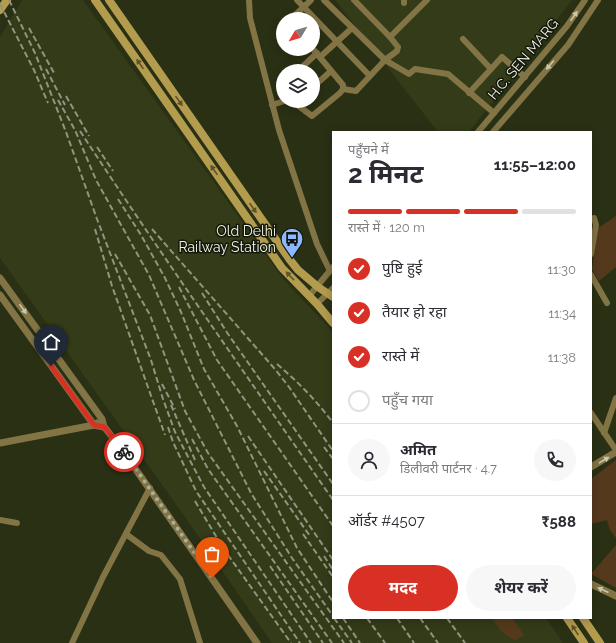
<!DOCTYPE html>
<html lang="hi">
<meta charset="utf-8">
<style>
:root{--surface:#fff;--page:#f7f7f7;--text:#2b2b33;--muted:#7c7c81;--line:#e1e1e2;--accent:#d93025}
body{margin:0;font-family:Raleway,"Noto Sans Devanagari",sans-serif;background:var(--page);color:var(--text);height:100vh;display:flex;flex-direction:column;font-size:15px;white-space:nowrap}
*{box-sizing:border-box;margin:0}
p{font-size:13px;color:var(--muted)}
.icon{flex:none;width:22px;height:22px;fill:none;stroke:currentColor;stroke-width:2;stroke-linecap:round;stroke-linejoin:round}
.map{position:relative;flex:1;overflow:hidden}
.details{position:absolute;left:332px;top:131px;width:260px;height:488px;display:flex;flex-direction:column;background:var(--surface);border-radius:0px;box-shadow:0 2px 10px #0003}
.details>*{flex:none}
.needle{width:26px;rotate:232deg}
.fabs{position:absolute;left:276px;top:12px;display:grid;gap:8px}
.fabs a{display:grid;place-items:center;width:44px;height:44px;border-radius:50%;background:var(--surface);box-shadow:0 2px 10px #0003;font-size:20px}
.pin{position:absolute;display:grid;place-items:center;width:34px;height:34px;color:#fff;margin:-41px -17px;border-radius:50% 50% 50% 0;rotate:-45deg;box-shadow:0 0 4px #0007}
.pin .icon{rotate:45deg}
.courier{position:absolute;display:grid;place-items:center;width:40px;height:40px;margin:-20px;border:3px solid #d93025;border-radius:50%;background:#fff;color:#222;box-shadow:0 1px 5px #0007}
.headline em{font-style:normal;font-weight:700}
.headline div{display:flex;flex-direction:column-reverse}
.headline{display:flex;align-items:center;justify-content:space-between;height:68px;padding:0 16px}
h1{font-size:26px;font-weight:700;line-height:30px}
.bar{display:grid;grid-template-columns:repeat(4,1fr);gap:6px 4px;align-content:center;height:48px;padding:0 16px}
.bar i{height:5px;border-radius:3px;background:var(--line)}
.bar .on{background:var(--accent)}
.bar p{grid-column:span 4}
.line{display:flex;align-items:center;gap:10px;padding:0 16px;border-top:1px solid var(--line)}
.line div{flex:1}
.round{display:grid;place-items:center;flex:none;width:42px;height:42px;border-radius:21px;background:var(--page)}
ol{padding:0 16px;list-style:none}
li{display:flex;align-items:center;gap:12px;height:44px}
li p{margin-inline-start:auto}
li .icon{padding:4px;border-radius:50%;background:var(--accent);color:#fff;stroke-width:4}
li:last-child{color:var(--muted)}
li i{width:22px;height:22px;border:2px solid var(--line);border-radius:50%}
.cta{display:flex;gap:8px;margin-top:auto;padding:8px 16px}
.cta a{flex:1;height:46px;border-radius:24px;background:var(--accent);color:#fff;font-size:16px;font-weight:700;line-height:46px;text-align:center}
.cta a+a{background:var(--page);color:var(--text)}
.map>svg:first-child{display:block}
.built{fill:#333b18}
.green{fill:#55391d}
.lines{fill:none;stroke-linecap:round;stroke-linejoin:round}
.minor{stroke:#837446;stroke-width:6}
.tertiary{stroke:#837446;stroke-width:7}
.secondary{stroke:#b49c4f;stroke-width:8}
.rail{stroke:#90957f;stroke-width:2;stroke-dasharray:6 3;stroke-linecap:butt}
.oneway{fill:#cac8ad}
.oneway2{fill:#5c532a}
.done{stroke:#abb09b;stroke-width:4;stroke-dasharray:0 7.2}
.route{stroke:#d93025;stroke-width:5}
.labels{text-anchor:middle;stroke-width:3;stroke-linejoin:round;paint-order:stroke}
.street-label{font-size:14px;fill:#f0f5e4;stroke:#14170b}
.poi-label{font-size:14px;fill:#f0f5e4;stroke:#14170b;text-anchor:end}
</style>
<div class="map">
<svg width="616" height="643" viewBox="0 0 616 643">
<rect width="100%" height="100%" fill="#2a3014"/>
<g class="built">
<polygon points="22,0 83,0 284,280 333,332 333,618 546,618 563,643 272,643 185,517 0,258 0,37"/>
<polygon points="335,0 572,0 469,132 438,132"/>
</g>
<g class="green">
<polygon points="616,216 616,267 599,281 592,270 597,229"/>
<polygon points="616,460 616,538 610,530 607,520 591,524 591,479"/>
<polygon points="616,545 616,588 591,574"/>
<path d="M492,618H512L524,635L516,640C504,637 498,628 492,618Z"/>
</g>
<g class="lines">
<g class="minor">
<polyline points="249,0 250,18 279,130 317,244 330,271"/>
<polyline points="297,0 368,74"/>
<polyline points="324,0 385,60 409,74 415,69 448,74 494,113"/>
<polyline points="354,0 390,37"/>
<polyline points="404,3 404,0"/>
<polyline points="291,19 311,0"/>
<polyline points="463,39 491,69"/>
<polyline points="320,57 352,28"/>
<polyline points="298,71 317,53"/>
<polyline points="313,87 331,71"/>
<polyline points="343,89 356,91 385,60 397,51 398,47 390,37 427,0"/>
<polyline points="469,93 502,57 525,77"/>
<polyline points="292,101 312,116 340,93 343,89 343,85 313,49"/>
<polyline points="272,105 284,101"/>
<polyline points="478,132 567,26 585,0"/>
<polyline points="493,132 568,45 598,0"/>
<polyline points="591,219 594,218 596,225 591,254"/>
<polyline points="591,275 607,303"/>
<polyline points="309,296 333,267"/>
<polyline points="317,304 333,288"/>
<polyline points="591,413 616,450"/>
<polyline points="604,433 616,398"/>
<polyline points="0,520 17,523"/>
<polyline points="126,534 149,551 161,555 180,579 200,643"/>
<polyline points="72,643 103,577 150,488"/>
</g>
<g class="tertiary">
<polyline points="0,278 102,419 104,427"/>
<polyline points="0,295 94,425 104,427 106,429 125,454 257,643"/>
<polyline points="0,443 94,425 97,423"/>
<polyline points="591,467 616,452"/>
<polyline points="591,584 616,596"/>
</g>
<g class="secondary">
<polyline points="95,0 282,268 317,304 333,323"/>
<polyline points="109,0 290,260 298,270 318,287 333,297"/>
<polyline points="0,10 7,0"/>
<polyline points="567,618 584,643"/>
<polyline points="583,618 600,643"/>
</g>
<g class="rail">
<polyline points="9,0 35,53 66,132 97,219 151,360 163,399 175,432 204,487 311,643"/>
<polyline points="0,4 34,70 48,103"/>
<polyline points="29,28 54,73"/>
<polyline points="46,69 65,105"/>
<polyline points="66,96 89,136"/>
<polyline points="58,100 75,130 96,180 149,275 194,380 251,493 292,558 333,616"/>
<path d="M80,131C162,256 248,378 333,500"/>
<polyline points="97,147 113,171"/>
<polyline points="118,199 141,235 165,278 181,312 204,369 237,426 297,548 333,602"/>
<polyline points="95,229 112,286 165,435"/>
<polyline points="152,229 274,368 289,387 333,451"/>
<polyline points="115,254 150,315 185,411 208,453 344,643"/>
<polyline points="179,287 217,360 333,526"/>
<polyline points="202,293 228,334 333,484"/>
<path d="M277,364C298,382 317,401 333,423"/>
<polyline points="162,384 175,409"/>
<polyline points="171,405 195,460"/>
<polyline points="168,427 173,442 196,491 300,643"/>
<polyline points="248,436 333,560"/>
<polyline points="192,439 208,469 332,643"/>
<polyline points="324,447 333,459"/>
<polyline points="264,471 310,536"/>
<polyline points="195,501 223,548 291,643"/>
<polyline points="303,534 333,577"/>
<polyline points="324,556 333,570"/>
<polyline points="270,566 323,643"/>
<polyline points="334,618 352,643"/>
<polyline points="343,618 360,643"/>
<polyline points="367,618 385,643"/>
<polyline points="397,618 414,643"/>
<polyline points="420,618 438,643"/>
<polyline points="447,618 465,643"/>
</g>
</g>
<defs><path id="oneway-solid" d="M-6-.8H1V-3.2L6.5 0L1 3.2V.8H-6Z"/></defs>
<g class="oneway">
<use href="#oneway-solid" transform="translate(574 16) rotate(-55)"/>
<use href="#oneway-solid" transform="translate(550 65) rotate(130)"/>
<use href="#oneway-solid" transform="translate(23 309) rotate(54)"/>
<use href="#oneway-solid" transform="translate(604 460) rotate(-31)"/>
<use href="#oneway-solid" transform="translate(603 590) rotate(-155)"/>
</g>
<g class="oneway2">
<use href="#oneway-solid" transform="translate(140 64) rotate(-125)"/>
<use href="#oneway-solid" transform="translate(179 101) rotate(55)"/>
<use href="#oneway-solid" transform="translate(214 170) rotate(-125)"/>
<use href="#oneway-solid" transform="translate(253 208) rotate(55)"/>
<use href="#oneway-solid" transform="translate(290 276) rotate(-134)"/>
<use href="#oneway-solid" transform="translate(575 630) rotate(-124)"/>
</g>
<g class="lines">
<polyline class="done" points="124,452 212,578"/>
<polyline class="route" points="51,366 94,425 104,427 106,429 124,452"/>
</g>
<defs>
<g id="bus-pin" transform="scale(1.15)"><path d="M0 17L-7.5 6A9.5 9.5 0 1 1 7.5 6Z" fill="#8bb9fc" stroke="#14170b"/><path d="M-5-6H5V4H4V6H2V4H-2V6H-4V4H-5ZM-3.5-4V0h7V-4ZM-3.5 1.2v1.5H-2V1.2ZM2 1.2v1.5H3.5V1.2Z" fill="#111"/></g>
</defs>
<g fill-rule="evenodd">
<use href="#bus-pin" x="292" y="239"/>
</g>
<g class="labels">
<g class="street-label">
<text transform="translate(523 59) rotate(-50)" y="5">H.C. SEN MARG</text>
</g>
<g class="poi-label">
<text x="276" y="236">Old Delhi<tspan x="276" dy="16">Railway Station</tspan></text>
</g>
</g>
</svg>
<div class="fabs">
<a><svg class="needle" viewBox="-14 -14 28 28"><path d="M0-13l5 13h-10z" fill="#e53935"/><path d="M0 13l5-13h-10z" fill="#7c7c81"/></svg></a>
<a><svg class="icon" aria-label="layers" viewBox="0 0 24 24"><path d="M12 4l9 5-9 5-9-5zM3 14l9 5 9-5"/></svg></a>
</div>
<div class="pin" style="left:212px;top:578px;background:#ea580c"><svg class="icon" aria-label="bag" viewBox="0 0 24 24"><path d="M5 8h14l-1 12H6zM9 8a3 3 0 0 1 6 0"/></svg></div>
<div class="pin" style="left:51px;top:366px;background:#1f2937"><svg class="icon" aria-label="home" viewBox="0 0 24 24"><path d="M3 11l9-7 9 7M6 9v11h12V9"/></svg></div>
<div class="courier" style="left:124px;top:452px"><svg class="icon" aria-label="bike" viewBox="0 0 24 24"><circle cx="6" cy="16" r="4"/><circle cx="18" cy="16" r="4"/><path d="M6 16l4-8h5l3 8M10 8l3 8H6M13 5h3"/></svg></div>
<section class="details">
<div class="headline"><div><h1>2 मिनट</h1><p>पहुँचने में</p></div><em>11:55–12:00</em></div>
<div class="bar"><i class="on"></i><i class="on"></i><i class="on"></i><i></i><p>रास्ते में · 120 m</p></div>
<ol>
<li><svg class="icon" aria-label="check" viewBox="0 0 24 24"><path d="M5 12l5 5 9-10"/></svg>पुष्टि हुई<p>11:30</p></li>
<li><svg class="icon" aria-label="check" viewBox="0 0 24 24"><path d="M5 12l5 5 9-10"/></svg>तैयार हो रहा<p>11:34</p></li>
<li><svg class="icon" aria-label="check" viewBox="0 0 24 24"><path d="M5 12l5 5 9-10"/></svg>रास्ते में<p>11:38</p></li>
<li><i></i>पहुँच गया</li>
</ol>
<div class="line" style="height:72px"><a class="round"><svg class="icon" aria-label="person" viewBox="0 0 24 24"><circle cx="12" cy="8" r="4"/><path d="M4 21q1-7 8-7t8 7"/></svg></a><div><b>अमित</b><p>डिलीवरी पार्टनर · 4.7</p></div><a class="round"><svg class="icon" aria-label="phone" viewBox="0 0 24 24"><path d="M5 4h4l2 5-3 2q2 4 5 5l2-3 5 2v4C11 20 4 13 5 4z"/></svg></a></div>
<div class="line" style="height:52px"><div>ऑर्डर #4507</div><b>₹588</b></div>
<div class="cta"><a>मदद</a><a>शेयर करें</a></div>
</section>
</div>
